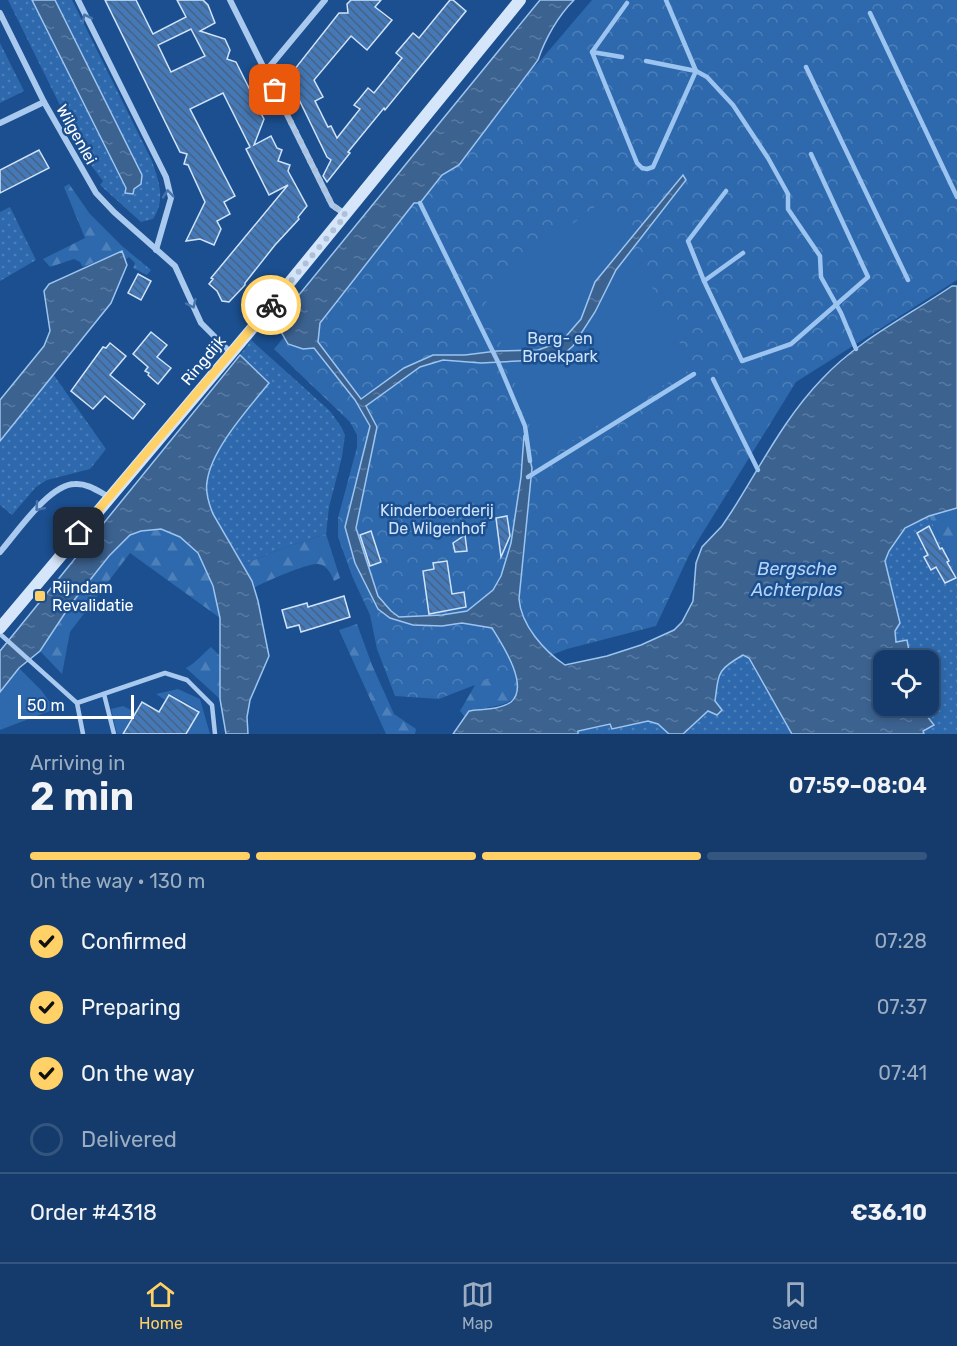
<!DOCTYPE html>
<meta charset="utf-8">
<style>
:root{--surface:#143b6b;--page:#1d4271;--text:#f1f3f6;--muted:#9dadc1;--line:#33557e;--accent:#ffd166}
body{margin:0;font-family:Rubik,sans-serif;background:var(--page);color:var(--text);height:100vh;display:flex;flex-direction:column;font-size:22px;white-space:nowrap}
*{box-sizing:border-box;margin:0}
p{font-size:20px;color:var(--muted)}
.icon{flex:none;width:33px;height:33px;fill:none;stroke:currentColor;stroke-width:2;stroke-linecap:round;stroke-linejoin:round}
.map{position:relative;height:734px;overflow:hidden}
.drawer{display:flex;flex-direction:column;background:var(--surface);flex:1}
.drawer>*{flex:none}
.buttons{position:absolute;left:873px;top:650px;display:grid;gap:12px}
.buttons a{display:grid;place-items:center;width:66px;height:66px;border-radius:12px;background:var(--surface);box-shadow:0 3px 9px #0003,0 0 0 2px var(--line);font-size:30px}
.scale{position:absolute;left:18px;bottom:15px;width:116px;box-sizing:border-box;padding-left:6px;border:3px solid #fff;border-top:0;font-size:16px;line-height:21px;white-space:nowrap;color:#fff;-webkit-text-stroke:4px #1b4f8f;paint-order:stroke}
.pin{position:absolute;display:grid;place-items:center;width:51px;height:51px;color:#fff;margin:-26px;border-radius:12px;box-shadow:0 3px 9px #0006}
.courier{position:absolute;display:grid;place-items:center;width:60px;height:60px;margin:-30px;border:4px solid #ffd166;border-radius:50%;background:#fff;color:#222;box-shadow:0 2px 8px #0007}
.headline em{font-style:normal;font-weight:600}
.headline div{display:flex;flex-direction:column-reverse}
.headline{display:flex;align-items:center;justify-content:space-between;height:102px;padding:0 30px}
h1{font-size:39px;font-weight:600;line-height:45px}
.bar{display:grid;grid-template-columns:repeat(4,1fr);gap:9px 6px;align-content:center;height:72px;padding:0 30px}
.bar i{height:8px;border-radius:4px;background:var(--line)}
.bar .selected{background:var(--accent)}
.bar p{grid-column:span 4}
.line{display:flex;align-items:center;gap:15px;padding:0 30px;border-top:2px solid var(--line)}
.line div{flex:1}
ol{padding:0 30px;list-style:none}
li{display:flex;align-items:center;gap:18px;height:66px}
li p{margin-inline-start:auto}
li .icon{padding:6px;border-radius:50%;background:var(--accent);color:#111;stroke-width:4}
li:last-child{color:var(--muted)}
li i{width:33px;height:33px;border:3px solid var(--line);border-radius:50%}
.tab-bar{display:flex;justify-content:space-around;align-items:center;height:84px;border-top:2px solid var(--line);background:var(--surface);font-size:16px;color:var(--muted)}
.tab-bar a{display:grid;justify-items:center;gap:3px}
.tab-bar .selected{color:var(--accent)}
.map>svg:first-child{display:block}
.grass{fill:url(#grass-dots)}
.forest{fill:url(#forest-firs)}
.park{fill:url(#park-crowns)}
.garden{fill:#2e69ad}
.water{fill:url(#water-ripples);stroke:#9cc4f0;stroke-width:1.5}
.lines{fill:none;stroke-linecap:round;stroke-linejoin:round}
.stream{stroke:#9cc4f0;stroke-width:4.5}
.building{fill:url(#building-back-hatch);stroke:#cfe3fa;stroke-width:1.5;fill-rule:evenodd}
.lane{stroke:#a9c9ee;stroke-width:4.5}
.street{stroke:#a9c9ee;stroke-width:6}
.secondary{stroke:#d6e6fa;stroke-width:12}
.oneway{stroke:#4674ac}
.done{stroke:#afc1d8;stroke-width:6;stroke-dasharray:0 10.8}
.route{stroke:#ffd166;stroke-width:8}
.poi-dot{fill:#ffd166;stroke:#1b4f8f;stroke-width:2}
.labels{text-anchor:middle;stroke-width:5;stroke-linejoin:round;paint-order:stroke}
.street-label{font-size:16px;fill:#fff;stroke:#1b4f8f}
.park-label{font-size:16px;fill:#cfe3fa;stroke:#1b4f8f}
.poi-label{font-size:16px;fill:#fff;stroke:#1b4f8f;text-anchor:start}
.water-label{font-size:18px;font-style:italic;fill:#b5d3f5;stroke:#1b4f8f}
</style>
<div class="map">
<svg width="957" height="734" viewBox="0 0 957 734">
<defs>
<pattern id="grass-dots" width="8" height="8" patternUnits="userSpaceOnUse" patternTransform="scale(1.5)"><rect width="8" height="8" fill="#2e69ad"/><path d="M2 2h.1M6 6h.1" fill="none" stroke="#4d80b9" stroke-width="1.8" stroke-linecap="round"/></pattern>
<pattern id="forest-firs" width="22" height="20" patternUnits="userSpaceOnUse" patternTransform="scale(1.5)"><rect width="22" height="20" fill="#2e69ad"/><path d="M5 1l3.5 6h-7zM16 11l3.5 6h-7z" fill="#4d80b9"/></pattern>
<pattern id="park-crowns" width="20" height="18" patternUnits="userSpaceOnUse" patternTransform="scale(1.5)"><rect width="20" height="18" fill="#2e69ad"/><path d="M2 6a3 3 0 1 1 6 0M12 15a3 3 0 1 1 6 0" fill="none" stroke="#4d80b9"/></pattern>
<pattern id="water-ripples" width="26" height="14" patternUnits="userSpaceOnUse" patternTransform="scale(1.5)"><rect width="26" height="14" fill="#3c6290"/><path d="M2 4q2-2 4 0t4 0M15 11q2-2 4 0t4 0" fill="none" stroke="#597aa1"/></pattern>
<pattern id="building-back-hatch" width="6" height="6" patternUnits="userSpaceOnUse" patternTransform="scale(1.5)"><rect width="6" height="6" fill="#4478b7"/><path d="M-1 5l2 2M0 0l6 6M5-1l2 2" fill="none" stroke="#486282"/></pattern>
</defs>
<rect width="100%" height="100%" fill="#1b4f8f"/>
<g class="grass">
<path d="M8,0H32L126,188V193L138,187L142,175L55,0H72L152,161C159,182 166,200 153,219L141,222L100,185L103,181L87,160Z"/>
<polygon points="0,43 24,91 0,103"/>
<polygon points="10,207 36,260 0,281 0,212"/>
<polygon points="122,246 151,270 147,275 133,268 135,263 129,257 125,260 122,251"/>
<path d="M251,340L330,411L342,428L345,435L342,457L329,507L326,534L286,547L242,565C232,544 215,526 208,503C197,462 245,413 269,383L240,355Z"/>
<polygon points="53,374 106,449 90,469 47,480 36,487 12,515 0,505 0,441"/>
<path d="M929,516L957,574V734H924L922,732V710L926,705H928V660H902L910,656L896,642L895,631L900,623C897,608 886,576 886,562C885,539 911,524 929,516Z"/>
<path d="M743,655L749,658L792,734H683L708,711L721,710L715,701C719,672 717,671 743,655Z"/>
<polygon points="648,721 658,724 669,734 578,734 577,731 610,724 612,729"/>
</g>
<g class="forest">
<polygon points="69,184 90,214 122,246 122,251 83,267 80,262 74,259 50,267 43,259 85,238 64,187"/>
<polygon points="957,508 957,574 929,516"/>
<path d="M150,529C156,529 163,529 169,531C204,544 213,585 220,618L130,553L70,632L62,674L40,651L71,604L109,556L130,535Z"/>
<path d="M326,534L340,578L334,581C331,574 327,565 318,564C307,563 265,582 253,588L242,565L286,547Z"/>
<polygon points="357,624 372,665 394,714 416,729 415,734 386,734 339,630"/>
<path d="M211,647L220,656V699L186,668C197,662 202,654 211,647Z"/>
<path d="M510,660C530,708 506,703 469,711L465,717L460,711L474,687L479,672Z"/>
</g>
<polygon class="park" points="592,0 957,0 957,280 796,382 689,555 656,626 567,649 439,699 395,696 377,649 370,615 352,576 338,537 338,518 357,447 357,435 350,422 274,349 408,189 540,61"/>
<g class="garden">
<polygon points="608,197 692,368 542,459 483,292"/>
<polygon points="19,668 41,690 55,709 0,730 0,692"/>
<polygon points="178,689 200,699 210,734 187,734 200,711 170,694 165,700 156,694"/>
<polygon points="123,706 135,712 124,731 128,734 117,734 111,709"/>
</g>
<g class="water">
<polygon points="32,0 55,0 142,175 141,184 134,189 133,194 125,193 126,188"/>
<path d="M540,0H574C558,16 545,39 538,60L459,165L442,175L420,203H414L320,323L318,342L361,399L404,368L433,355H465L497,351L538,350L561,342L581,319L595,282L683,175L686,180L616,270L595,312L573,346L558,359L481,363L443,360L420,367L366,406L377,427L356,528L378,596L391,611L399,617L442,615L467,611L493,590L501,576L511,543L521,477L524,435L532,468L519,599C521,625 544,651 565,665L607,656L641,645L674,630L682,622L693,601L696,563L702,547L722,526L732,511C760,467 785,417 822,379C858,340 908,316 952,286H957V508L929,516L905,528L889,551L885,561L900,623L895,631L896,642L907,640L910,656L902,660H884V705H926L923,711L934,725L923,731L924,734H792L749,658L743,655C717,670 719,672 715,701L722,710L717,715L708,711L683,734H669L658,724L648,721L612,729L610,724L578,731V734H453L469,711C482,709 500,710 511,702C530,686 502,644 492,628L462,623L442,626L413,625L390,618L378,609L355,563L345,527L370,426L355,400L314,348L303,349L288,344L276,323Z"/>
<polygon points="122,251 127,265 111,303 0,441 0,400 44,346 50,331 44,291 49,284"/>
<path d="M240,355L269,383C249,408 211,449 207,482C205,493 209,504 213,514L252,581L258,601L269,656L250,700L247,717L248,734H226L220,699V618L213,586L198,553L180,537L161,529L141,531L130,535L109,556L71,604L40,651L19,668L0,692V651Z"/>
</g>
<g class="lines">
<g class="stream">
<polyline points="627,3 592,52 637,163 642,168 647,169 653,167 696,71 666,0"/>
<polyline points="870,13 957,197"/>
<polyline points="592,52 622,57"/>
<polyline points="646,61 696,71 707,77 733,105 768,158 788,194 788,209 820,256 821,277 841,313 856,349"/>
<polyline points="806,67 908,280"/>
<polyline points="420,203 498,362 525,426 530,461"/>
<polyline points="743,253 704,281 742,361 791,344 868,277 811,154"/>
<polyline points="704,281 688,241 726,191"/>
<polyline points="713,379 758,470"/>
<polyline points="528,477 694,374"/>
</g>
</g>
<g class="building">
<path d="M105,0H136L153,34L186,17L177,0H203L208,5L215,23L200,31L225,39L230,50L227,59L236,62L253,96L250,105L258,108L264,119L254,145L271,136L277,148L282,150L278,161L290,165L288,171L307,206L298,217L299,219L275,245L245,283V285L229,302L222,301L217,291L209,284L213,279L211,278L288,185L269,195L246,149L250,147L223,93L190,109L235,196L224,202L230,214L217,221L221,229L214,245L200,239L186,241L205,202L188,165L184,164L187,154L180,152ZM191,29L205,56L171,72L158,45Z"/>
<polygon points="351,0 381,0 375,7 392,20 367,50 351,36 314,80 323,97 315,101 328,127 331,126 337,138 360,109 354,105 360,98 368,88 374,93 402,58 396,53 413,33 419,38 450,0 453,0 466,11 385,110 384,108 348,152 350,153 327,182 323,176 331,160 327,157 291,83 295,81 294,78 297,77 294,70 339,13 348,13 347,4"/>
<polygon points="39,150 49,168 0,193 0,170"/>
<polygon points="138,274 151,281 141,300 128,293"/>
<polygon points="151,332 167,345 157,357 171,368 158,384 148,375 149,373 145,371 148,367 133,354"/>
<polygon points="110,343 126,356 110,375 145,404 133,419 105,396 93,409 71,391 103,347 106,348"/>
<polygon points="507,516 510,536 501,557 496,518"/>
<polygon points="929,526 940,549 942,548 949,561 947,562 956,578 945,583 936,567 931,570 924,557 928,555 917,533"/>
<polygon points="371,531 381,562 370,566 360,535"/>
<polygon points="465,535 467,551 455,552 453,543"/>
<polygon points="447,561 452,594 464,592 466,607 429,614 423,571 434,569 433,563"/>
<polygon points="344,596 350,617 301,632 299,625 287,628 282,610 307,603 308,607"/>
<polygon points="169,695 199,712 186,734 123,734 142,702 159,712"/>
</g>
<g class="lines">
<g class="lane">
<polyline points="0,634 77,703 83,734"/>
<polyline points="104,694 114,734"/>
<polyline points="77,703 165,673 187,680 212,705 215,734"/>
</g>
<g class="street">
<polyline points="78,0 166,177 171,198 156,250"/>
<polyline points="230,0 332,205 345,214"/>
<polyline points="0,13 44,102 96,193 114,212 175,266 201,323 231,353"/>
<polyline points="266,71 325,0"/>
<polyline points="0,123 44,102"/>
<path d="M0,552C16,534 49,484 75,484C87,483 98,491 109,497"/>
</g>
<polyline class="secondary" points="0,628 250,331 520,0"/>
</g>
<defs><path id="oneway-chevron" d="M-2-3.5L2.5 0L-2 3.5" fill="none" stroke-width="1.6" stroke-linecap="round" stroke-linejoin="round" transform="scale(1.5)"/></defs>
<g class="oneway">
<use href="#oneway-chevron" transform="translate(86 18) rotate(-116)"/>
<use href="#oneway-chevron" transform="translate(168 194) rotate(-95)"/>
<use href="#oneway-chevron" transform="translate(192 304) rotate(65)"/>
<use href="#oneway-chevron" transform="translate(39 507) rotate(131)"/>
</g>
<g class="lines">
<polyline class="done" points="271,305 346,215 332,205 275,90"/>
<polyline class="route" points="79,533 271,305"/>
</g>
<rect class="poi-dot" x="34" y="590" width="12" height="12" rx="3"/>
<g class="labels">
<g class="street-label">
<text transform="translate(77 134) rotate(61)" y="6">Wilgenlei</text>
<text transform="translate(203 360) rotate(-50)" y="6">Ringdijk</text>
</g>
<g class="park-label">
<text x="560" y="344">Berg- en<tspan x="560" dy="18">Broekpark</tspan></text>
<text x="437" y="516">Kinderboerderij<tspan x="437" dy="18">De Wilgenhof</tspan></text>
</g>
<g class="poi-label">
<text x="52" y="593">Rijndam<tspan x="52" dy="18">Revalidatie</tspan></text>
</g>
<g class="water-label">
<text x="797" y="575">Bergsche<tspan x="797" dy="21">Achterplas</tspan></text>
</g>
</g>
</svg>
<div class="buttons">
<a><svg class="icon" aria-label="locate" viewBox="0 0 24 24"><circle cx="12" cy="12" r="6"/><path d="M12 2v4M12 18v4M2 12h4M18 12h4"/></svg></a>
</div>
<div class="scale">50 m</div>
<div class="pin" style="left:275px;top:90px;background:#ea580c"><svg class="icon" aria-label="bag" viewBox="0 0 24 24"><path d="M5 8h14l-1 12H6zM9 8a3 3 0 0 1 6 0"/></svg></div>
<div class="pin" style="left:79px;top:533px;background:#1f2937"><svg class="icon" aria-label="home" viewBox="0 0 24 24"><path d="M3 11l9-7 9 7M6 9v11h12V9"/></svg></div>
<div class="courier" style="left:271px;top:305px"><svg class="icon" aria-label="bike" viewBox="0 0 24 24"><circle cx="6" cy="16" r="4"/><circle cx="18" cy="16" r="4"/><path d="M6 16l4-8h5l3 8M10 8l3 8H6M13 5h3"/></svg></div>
</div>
<section class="drawer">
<div class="headline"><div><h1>2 min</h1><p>Arriving in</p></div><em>07:59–08:04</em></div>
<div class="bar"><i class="selected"></i><i class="selected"></i><i class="selected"></i><i></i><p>On the way · 130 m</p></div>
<ol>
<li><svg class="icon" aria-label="check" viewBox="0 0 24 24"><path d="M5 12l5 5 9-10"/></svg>Confirmed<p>07:28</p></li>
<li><svg class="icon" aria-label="check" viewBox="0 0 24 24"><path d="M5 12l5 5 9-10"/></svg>Preparing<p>07:37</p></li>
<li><svg class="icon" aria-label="check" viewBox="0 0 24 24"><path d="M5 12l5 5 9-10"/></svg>On the way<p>07:41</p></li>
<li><i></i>Delivered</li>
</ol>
<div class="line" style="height:78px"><div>Order #4318</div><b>€36.10</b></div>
</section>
<nav class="tab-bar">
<a class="selected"><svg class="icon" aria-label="home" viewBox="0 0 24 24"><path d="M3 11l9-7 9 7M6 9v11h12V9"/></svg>Home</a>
<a><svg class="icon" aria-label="map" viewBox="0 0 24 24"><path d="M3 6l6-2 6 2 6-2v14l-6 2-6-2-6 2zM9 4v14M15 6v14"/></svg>Map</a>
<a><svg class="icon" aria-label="saved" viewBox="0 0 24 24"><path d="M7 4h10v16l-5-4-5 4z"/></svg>Saved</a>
</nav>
